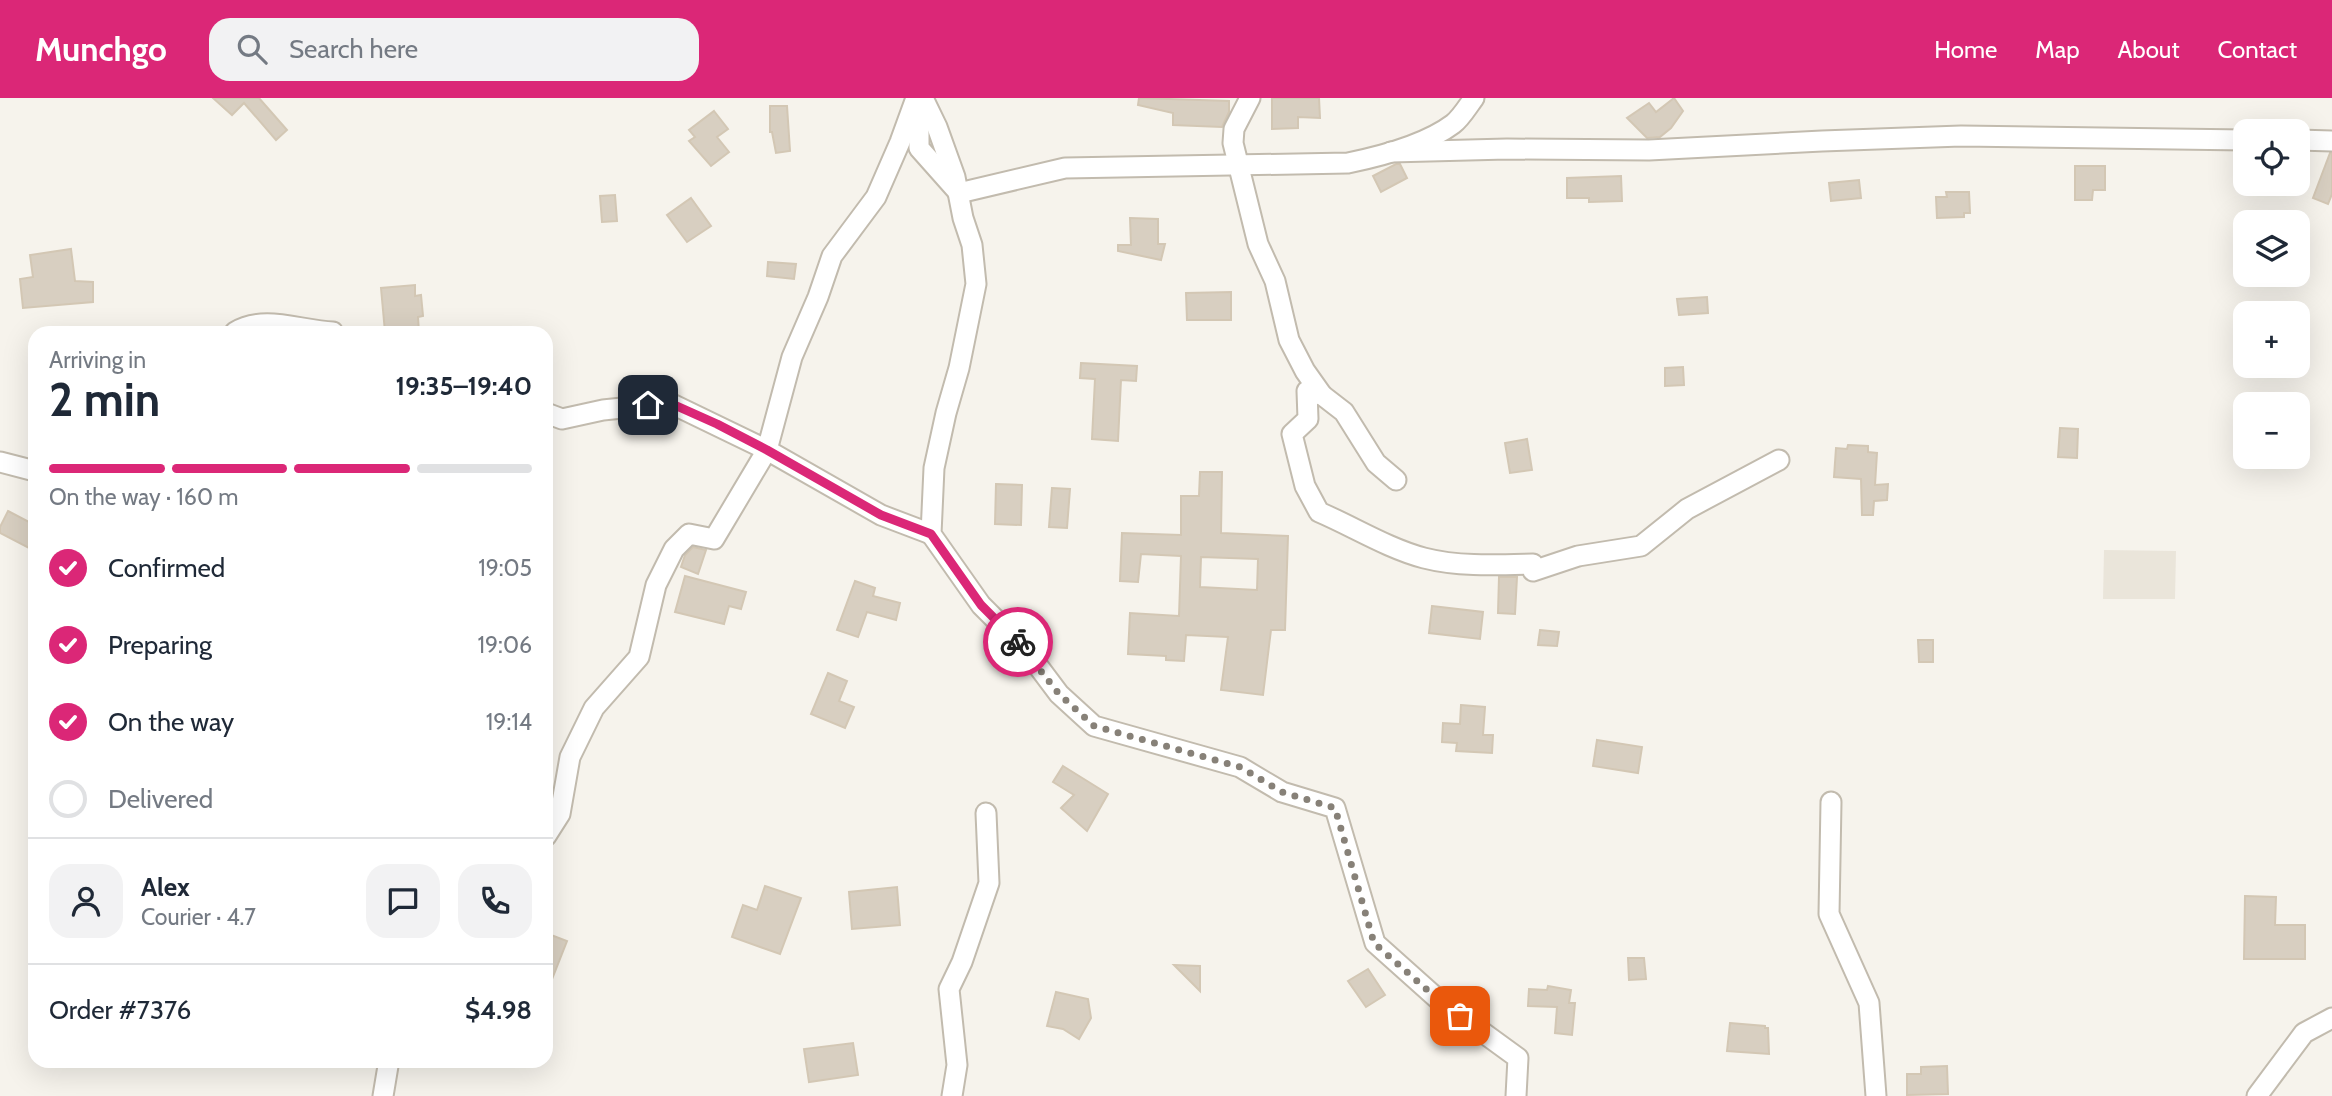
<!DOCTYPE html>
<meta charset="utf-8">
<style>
:root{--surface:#fff;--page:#f2f2f3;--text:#1f2937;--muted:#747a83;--line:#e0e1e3;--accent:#db2777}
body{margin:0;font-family:Cabin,sans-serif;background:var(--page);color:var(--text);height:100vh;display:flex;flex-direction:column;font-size:26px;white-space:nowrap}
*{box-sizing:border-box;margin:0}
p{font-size:23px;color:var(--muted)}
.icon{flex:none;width:38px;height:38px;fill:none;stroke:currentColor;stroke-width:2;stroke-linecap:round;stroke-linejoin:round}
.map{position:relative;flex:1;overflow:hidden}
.details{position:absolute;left:28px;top:228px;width:525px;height:742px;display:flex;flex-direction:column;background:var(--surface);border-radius:21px;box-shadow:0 7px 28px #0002}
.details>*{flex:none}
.fabs{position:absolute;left:2233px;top:21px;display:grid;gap:14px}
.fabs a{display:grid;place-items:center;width:77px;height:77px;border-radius:14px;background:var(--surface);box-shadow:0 7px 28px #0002;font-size:35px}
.pin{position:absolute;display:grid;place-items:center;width:60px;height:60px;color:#fff;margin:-30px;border-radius:14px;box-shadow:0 4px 10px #0006}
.courier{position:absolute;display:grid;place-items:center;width:70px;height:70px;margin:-35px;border:5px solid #db2777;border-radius:50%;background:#fff;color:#222;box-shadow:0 2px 9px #0007}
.overview em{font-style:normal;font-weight:700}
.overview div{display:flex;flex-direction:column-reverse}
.overview{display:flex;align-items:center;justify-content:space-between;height:119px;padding:0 21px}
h1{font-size:46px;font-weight:700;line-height:52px}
.bar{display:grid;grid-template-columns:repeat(4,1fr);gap:10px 7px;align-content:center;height:84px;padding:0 21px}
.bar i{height:9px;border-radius:5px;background:var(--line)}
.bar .on{background:var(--accent)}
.bar p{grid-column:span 4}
.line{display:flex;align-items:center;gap:18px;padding:0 21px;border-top:2px solid var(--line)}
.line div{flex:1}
.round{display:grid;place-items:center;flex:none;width:74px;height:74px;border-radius:21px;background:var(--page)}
ol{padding:0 21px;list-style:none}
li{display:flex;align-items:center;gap:21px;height:77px}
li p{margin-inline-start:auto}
li .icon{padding:7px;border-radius:50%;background:var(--accent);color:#fff;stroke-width:4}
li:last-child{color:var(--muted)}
li i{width:38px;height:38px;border:4px solid var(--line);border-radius:50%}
header{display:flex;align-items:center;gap:42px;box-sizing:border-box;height:98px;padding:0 35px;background:var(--accent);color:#fff}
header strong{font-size:33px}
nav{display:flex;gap:38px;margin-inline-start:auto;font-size:24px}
.search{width:490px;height:63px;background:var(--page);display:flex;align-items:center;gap:18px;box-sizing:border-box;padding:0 24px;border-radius:21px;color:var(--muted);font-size:26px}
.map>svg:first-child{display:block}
.residential{fill:#eae5da}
.building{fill:#d8cfc1;stroke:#d3c7b4;stroke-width:2;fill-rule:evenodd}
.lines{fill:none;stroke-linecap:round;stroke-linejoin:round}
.minor-casing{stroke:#c2bbae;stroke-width:23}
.minor{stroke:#fff;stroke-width:19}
.done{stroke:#878178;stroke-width:7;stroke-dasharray:0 12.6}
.route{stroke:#db2777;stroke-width:9}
</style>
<header>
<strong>Munchgo</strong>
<div class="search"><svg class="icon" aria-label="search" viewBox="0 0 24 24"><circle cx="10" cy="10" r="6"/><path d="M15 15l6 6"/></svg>Search here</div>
<nav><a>Home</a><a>Map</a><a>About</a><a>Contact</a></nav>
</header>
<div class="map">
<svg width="2332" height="998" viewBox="0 0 2332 998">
<rect width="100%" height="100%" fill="#f6f3ec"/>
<polygon class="residential" points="2104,452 2176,453 2175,501 2103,501"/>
<g class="building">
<polygon points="213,0 259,0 287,32 276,42 244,5 232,17"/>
<polygon points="1139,0 1229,3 1229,14 1222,29 1173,27 1173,15 1138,7"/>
<polygon points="1272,0 1319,0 1320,20 1298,19 1298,30 1272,31"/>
<polygon points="1674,0 1683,13 1671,30 1660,39 1647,40 1627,20 1649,5 1656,14"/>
<polygon points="770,8 787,8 790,53 776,55 772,34 770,34"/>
<polygon points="714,13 728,31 717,39 729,54 711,68 689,43 695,39 689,32"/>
<polygon points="2330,55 2332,55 2332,96 2328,106 2313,100"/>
<polygon points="1396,66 1400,66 1407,80 1381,94 1373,78"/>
<polygon points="2075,68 2105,68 2105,92 2093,92 2092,102 2075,102"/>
<polygon points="1621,78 1622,103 1589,104 1589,100 1567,100 1567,80"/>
<polygon points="1859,82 1861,100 1831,103 1829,85"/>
<polygon points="1946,94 1969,94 1970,115 1964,115 1964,119 1937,120 1936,99 1947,99"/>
<polygon points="615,97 617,123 602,124 600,98"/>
<polygon points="691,100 711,128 687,144 667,117"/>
<polygon points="1130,120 1158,121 1158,146 1165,146 1161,162 1118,153 1118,147 1131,147"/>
<polygon points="71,151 75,183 93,184 93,204 23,210 20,181 33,179 30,157"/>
<polygon points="768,164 796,166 794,181 767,178"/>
<polygon points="415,187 415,198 421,197 423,218 418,219 419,234 385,234 381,190"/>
<polygon points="1231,194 1231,222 1187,222 1186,195"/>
<polygon points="1707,199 1708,215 1679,217 1677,201"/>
<polygon points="1081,265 1137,268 1136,283 1121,282 1118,343 1092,341 1095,281 1080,280"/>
<polygon points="1683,269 1684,287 1665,288 1665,270"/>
<polygon points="2060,330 2078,331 2077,360 2058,359"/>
<polygon points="1527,341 1532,372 1510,375 1505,345"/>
<polygon points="1848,347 1868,348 1868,354 1877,355 1875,387 1888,386 1887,402 1874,403 1873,417 1862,417 1861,381 1834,379 1836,350 1847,351"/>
<path d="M1200,374H1222L1221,435L1288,438L1285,532H1271L1263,597L1221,592L1228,539L1186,537L1184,563L1166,562V558L1128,556L1130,515L1179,518L1181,458L1141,456L1138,484L1120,483L1122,435L1181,437V398H1199ZM1201,459L1258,461L1257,492L1200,489Z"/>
<polygon points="996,386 1022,387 1021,427 995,426"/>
<polygon points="1052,390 1070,391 1067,430 1049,429"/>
<polygon points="8,413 35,427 35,453 0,435 0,429"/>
<polygon points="693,449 706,452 698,476 681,469 685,457"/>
<polygon points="685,478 746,494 741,511 729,508 724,526 675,514"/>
<polygon points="1499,479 1517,479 1515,516 1498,515"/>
<polygon points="855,483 875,490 873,498 900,505 896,522 867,514 858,539 837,532"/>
<polygon points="1432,508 1483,514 1480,541 1429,535"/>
<polygon points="1540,532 1559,534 1557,548 1538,547"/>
<polygon points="1918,542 1933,542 1933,564 1919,564"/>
<polygon points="828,575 847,583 839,603 854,609 845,630 811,616"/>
<polygon points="1461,607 1485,609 1483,637 1493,637 1492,655 1456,653 1457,645 1442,644 1443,625 1460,626"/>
<polygon points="1597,642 1642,649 1638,675 1593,668"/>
<polygon points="1063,668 1108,696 1087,733 1061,710 1074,697 1053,684"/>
<polygon points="765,788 801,800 780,856 732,839 743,807 757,812"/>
<polygon points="897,789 900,827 852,831 849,794"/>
<polygon points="2245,798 2276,799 2275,827 2305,827 2305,861 2244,861"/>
<polygon points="551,837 567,843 547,894 546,851"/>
<polygon points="1628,860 1644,860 1646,881 1629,882"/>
<polygon points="1174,867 1200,868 1200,893"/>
<polygon points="1368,871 1385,897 1366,909 1348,883"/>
<polygon points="1548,888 1571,892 1569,905 1575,905 1572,937 1555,935 1557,909 1528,908 1529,891 1547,892"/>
<polygon points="1056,894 1088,901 1091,920 1079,941 1063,931 1047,928"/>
<polygon points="1730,925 1765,928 1765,930 1768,930 1769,956 1727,953"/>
<polygon points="853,945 858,977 809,984 804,951"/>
<polygon points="1947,968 1948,996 1907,997 1907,976 1921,976 1921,969"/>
</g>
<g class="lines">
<g class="minor-casing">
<g id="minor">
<polyline points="923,0 937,29 955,79 963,120 972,147 976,186 959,270 946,315 934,370 931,436 981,507 1026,552 1059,596 1094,628 1240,669 1282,694 1335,710 1375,845 1441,904 1518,960 1516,998"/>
<path d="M1250,0L1234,31L1233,45L1258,146L1275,183L1289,242L1305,273L1322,297L1307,293L1308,321L1292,336L1305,388L1319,414C1354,429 1387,450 1424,460C1459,469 1497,467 1533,466"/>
<path d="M919,6V50L959,95L1065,70L1348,65C1382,58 1425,47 1453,26C1461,20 1468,8 1474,0"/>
<polyline points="2298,42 2332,43"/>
<polyline points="1391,54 1507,51 1649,52 1822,43 1961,38 2245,42"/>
<path d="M235,234C264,216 301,233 333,234"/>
<polyline points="1322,297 1344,314 1376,365 1396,382"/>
<polyline points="546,315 562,321 603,312 670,305 767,352 881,417 931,436"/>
<polyline points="0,364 35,373"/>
<polyline points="1533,473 1578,458 1641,448 1687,411 1779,362"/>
<polyline points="1831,704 1829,816 1869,905 1876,998"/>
<polyline points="546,738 560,716 570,659 594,610 639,559 656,487 674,451 689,436 714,441 767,352 792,259 818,199 832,158 876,99 900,44 916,0"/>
<polyline points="383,998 389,962"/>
<polyline points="952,998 957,967 949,891 962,864 989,785 986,715"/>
<polyline points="2257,998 2304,935 2332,920"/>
</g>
</g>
<use href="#minor" class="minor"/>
</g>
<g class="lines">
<polyline class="done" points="1018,544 1059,596 1094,628 1240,669 1282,694 1335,710 1374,845 1441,904 1460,918"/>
<polyline class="route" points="648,307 670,305 717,326 767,352 881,417 931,436 981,507 1018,544"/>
</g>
</svg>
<div class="fabs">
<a><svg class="icon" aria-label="locate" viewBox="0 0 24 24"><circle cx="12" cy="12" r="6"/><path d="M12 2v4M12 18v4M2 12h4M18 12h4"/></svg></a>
<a><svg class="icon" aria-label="layers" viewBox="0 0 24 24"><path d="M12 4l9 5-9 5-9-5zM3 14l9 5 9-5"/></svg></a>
<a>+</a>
<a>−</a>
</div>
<div class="pin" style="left:1460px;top:918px;background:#ea580c"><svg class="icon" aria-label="bag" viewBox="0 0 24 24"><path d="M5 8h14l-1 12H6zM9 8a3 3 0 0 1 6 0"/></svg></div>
<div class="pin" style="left:648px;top:307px;background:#1f2937"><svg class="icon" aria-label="home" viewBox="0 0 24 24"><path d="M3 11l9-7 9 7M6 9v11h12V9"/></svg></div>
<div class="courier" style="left:1018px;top:544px"><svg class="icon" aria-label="bike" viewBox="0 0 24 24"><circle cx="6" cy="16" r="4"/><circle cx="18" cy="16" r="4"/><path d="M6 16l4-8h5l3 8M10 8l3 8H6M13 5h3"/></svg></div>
<section class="details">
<div class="overview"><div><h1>2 min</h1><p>Arriving in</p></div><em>19:35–19:40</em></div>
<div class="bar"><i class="on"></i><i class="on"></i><i class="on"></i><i></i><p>On the way · 160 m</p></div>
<ol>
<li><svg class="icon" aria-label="check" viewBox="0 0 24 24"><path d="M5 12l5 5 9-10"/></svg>Confirmed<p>19:05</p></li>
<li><svg class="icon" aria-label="check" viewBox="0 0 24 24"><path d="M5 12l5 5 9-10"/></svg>Preparing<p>19:06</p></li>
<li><svg class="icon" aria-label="check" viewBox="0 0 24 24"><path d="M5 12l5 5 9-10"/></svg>On the way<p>19:14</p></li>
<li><i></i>Delivered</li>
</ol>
<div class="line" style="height:126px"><a class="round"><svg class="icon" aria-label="person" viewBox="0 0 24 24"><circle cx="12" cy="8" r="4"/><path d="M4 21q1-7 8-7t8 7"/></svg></a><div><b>Alex</b><p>Courier · 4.7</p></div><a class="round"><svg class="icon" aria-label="chat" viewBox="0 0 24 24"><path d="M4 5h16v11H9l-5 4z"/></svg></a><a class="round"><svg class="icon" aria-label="phone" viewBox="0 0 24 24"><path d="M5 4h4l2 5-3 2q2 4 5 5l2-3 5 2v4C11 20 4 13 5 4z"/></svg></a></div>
<div class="line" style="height:91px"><div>Order #7376</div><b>$4.98</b></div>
</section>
</div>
